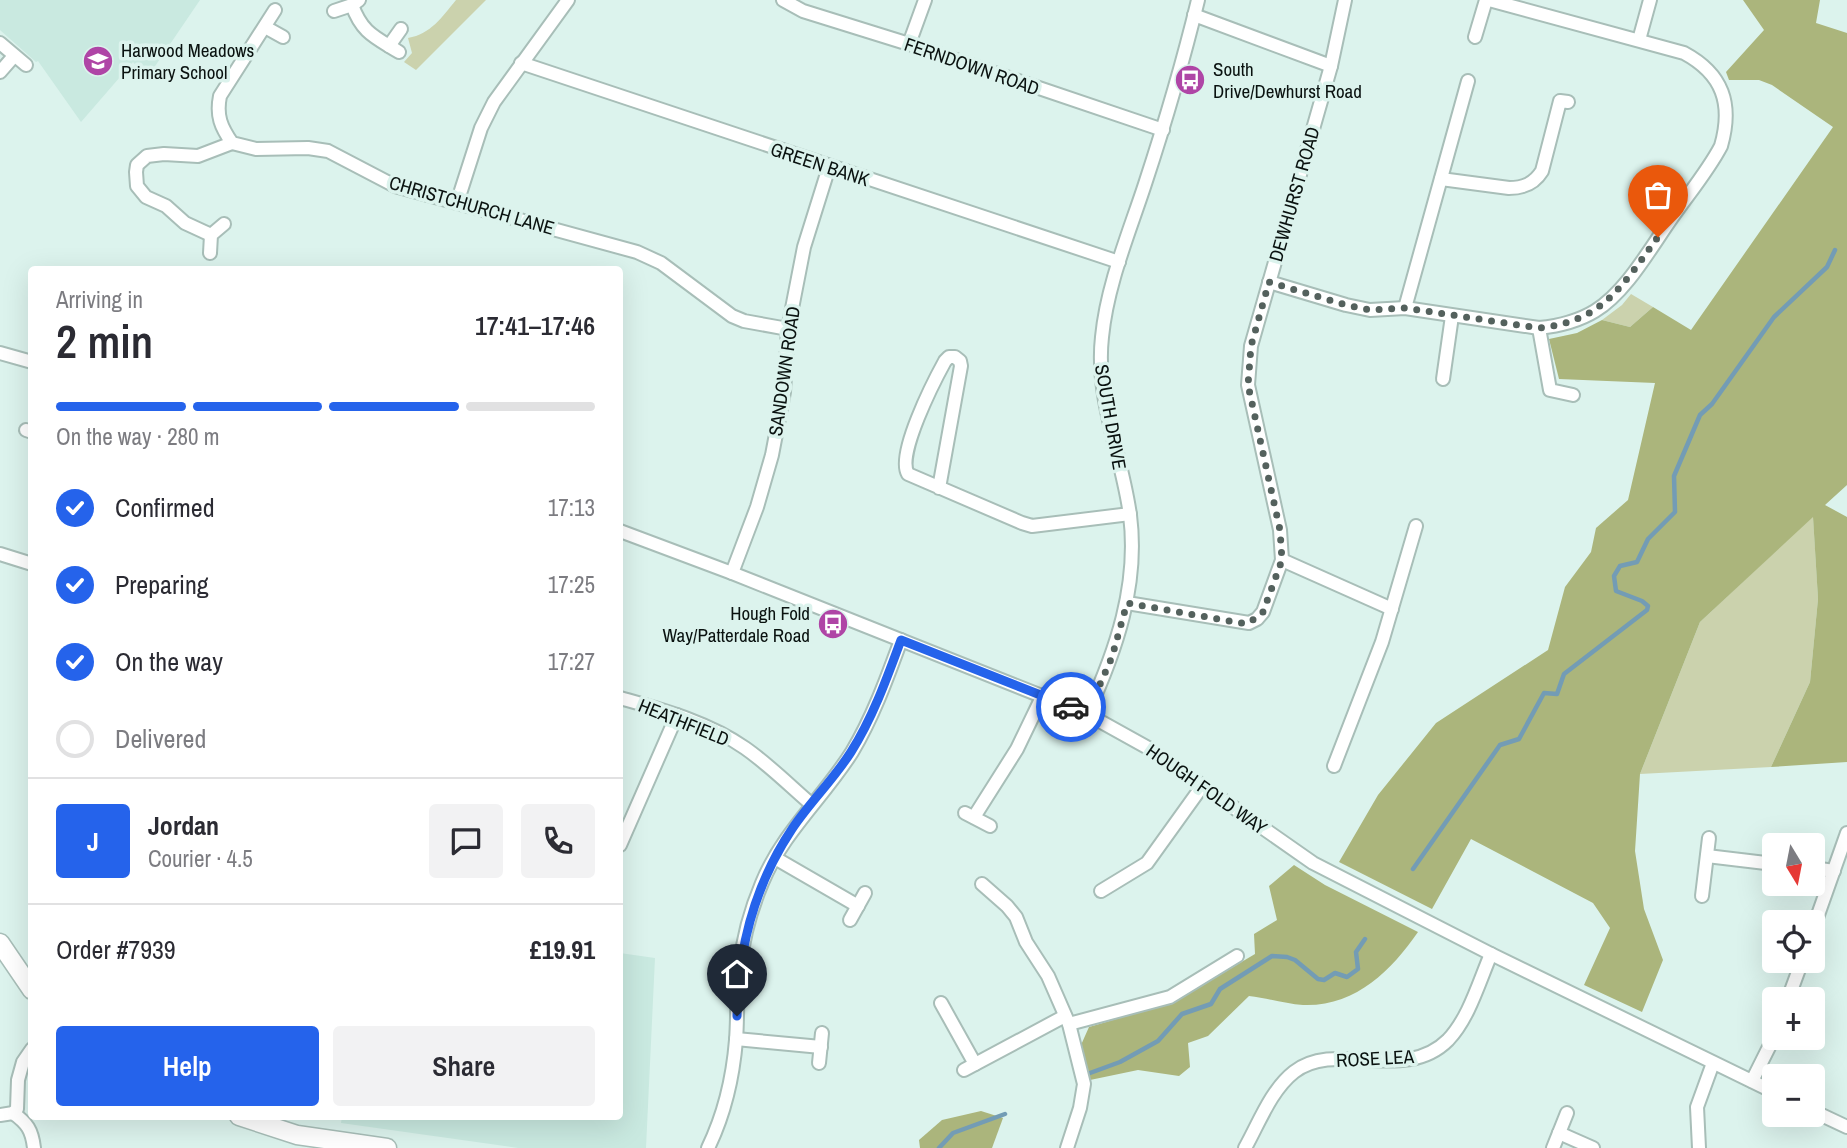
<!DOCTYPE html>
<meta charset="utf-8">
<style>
:root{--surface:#fff;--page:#f2f2f3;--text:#2b2b33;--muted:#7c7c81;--line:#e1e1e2;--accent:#2563eb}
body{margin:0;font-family:"Archivo Narrow",sans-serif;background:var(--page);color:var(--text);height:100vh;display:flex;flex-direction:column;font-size:26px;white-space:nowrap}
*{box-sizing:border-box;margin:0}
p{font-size:23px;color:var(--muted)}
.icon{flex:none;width:38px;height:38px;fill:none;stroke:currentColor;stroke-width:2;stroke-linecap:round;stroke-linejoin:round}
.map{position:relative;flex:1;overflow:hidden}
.details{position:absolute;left:28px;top:266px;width:595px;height:854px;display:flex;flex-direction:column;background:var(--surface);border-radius:7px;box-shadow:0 7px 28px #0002}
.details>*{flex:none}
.needle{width:46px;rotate:170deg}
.fabs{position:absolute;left:1762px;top:833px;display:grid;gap:14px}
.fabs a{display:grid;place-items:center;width:63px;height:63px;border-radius:7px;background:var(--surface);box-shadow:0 7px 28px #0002;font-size:35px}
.pin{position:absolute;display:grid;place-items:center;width:60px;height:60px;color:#fff;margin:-72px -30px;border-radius:50% 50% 50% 0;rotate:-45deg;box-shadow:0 0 7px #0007}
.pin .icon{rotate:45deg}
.courier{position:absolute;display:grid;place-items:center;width:70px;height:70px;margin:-35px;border:5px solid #2563eb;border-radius:50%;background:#fff;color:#222;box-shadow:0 2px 9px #0007}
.head em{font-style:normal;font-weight:600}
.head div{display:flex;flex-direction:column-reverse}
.head{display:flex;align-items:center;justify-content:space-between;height:119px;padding:0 28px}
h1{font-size:46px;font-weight:600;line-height:52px}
.bar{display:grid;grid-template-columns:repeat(4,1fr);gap:10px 7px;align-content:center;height:84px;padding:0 28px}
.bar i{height:9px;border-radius:5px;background:var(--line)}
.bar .active{background:var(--accent)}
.bar p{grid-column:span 4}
.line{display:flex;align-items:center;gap:18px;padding:0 28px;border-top:2px solid var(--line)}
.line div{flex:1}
.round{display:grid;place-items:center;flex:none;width:74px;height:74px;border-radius:7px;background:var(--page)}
ol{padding:0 28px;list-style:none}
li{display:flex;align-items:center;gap:21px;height:77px}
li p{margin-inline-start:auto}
li .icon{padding:7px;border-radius:50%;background:var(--accent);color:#fff;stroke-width:4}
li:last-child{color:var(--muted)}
li i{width:38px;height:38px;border:4px solid var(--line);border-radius:50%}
.primary-button{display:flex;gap:14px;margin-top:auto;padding:14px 28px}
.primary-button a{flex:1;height:80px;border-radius:7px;background:var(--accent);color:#fff;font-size:28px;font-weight:600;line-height:80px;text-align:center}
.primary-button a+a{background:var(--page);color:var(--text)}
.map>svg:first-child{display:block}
.built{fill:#c9e9e0}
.green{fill:#cbd2ad}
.forest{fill:#abb57c}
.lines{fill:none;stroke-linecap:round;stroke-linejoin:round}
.stream{stroke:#739cb5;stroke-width:4.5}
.minor-casing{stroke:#a8beb8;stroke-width:16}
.secondary-casing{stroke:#a8beb8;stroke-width:21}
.minor{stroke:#fff;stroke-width:12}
.secondary{stroke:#fff;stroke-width:18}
.done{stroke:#54615d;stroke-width:7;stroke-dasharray:0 12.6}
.route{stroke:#2563eb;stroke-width:9}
.labels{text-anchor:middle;stroke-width:7;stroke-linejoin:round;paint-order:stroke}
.poi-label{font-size:19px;fill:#0a1210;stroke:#dcf3ed;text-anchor:start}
.street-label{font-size:19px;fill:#0a1210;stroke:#dcf3ed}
</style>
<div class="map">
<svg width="1847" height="1148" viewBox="0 0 1847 1148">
<rect width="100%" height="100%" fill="#dcf3ed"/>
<g class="built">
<polygon points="0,0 200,0 147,78 133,62 81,122 38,61 36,62 0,30"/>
<polygon points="620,953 655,958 646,1148 518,1148 341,1123 342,1116 620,1116"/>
</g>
<g class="green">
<path d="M456,0H486L416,70L404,62L412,53L408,38C431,34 442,17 456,0Z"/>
<polygon points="1631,294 1653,307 1630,327 1602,320 1622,305"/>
<polygon points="1813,516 1818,599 1810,682 1771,767 1640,774 1700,622"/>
</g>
<g class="forest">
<polygon points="1743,0 1820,0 1816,23 1847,33 1847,485 1825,505 1847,517 1847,762 1771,767 1810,682 1818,599 1813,517 1700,622 1640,774 1635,851 1644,909 1663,960 1642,1012 1584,985 1610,928 1593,903 1471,839 1432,909 1339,862 1378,795 1436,723 1548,650 1565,587 1591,552 1596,528 1628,500 1655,383 1559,379 1549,339 1577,333 1602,320 1630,327 1653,307 1691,330 1833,127 1772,85 1759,80 1729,80 1726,72 1764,30"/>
<path d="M1294,865L1325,885L1418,932C1391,971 1355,1007 1303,1005C1286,1004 1267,998 1249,996L1208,1036L1188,1043L1190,1067L1179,1076L1138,1070L1090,1080L1081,1045L1089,1027L1174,1002L1255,954L1254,934L1277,920L1269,886Z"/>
<polygon points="981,1111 1003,1118 992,1148 920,1148 919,1140 942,1120"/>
</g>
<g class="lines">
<g class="stream">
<polyline points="1413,869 1500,745 1519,739 1544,693 1557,694 1564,674 1647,610 1648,606 1642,601 1616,591 1614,576 1620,566 1637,562 1648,539 1675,512 1674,476 1700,415 1712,404 1774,317 1827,267 1835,250"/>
<polyline points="1090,1073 1120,1062 1158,1041 1182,1014 1211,1004 1220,989 1272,956 1287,957 1295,960 1318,979 1324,980 1335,973 1347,977 1358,969 1356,952 1365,939"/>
<polyline points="939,1148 953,1133 1005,1114"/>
</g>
<g class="minor-casing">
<g id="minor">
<polyline points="783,0 803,11 909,44 1163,130"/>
<path d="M352,5C362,33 375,37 399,52"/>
<path d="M275,10L220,96C216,116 221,127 232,143L256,149L308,148L328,151L395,186L637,252L661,263L732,316L744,321L788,329"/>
<polyline points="334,11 352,5 359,0"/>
<polyline points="1194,15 1331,66"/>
<polyline points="265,27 283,37"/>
<polyline points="1475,37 1486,0"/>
<polyline points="1639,40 1650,0"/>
<polyline points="0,43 26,65"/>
<polyline points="909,44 925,0"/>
<polyline points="389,46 401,29"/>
<polyline points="521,63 1119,262"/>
<polyline points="0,72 14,56"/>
<path d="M1441,179L1509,188C1523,188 1534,184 1542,171L1560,101L1568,102"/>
<polyline points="457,203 481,128 494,102 568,0"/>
<polyline points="211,235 185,223 166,206 146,197 137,186 136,172 137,165 147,156 164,154 198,156 232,143"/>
<polyline points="210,253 211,235 224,224"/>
<path d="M1269,282L1346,305L1370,310L1405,308L1539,328C1559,326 1577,322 1595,311C1628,291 1653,243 1676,212C1691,191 1709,169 1721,146C1733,104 1723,74 1684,53L1489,0"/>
<polyline points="1405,308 1468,81"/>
<polyline points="1539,328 1550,390 1573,395"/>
<polyline points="0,353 32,362"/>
<polyline points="1443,379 1452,316"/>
<polyline points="26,430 32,432"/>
<path d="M939,488L961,366L960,361L955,357H949L945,361C934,381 896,455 908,474L1022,523L1032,526L1130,514"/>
<polyline points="620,531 732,573 1087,714 1150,749 1313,863 1491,954 1774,1092"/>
<polyline points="0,554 32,564"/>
<polyline points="1282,560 1392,609"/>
<polyline points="732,573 757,507 772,455 784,392 788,329 804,247 829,167"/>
<polyline points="1127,603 1249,623 1257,619 1263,612 1282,560 1280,530 1248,385 1251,346 1331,66 1345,0"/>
<path d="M620,698C662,710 708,722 745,748C768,764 789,785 811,804"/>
<path d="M1087,714C1116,651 1139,585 1130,515C1122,455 1095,398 1102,337C1107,285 1129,233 1145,184C1165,123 1183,62 1198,0"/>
<polyline points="1334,766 1382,642 1416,526"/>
<polyline points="965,813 990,826"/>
<polyline points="974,817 1017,749 1043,695"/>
<polyline points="620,845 677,715"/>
<polyline points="1707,856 1774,864"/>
<polyline points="775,858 858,906"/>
<polyline points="1813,868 1834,871"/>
<polyline points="982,884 1007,906 1016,917 1026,942 1048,976 1069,1024 1084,1084 1080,1108 1067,1148"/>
<polyline points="1101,891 1147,863 1203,785"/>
<polyline points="1702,896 1709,838"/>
<polyline points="850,920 865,893"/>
<polyline points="1813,929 1847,833"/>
<polyline points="1788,999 1802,961"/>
<polyline points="941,1003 975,1064"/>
<polyline points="1069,1024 1170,997 1237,956"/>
<polyline points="736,1039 821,1047"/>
<polyline points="819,1063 822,1033"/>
<polyline points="964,1070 1065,1016"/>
<polyline points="1752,1081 1774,1037"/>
<polyline points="1813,1111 1847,1127"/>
<path d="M13,1113C27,1123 32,1130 34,1148"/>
<polyline points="0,1115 13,1113 17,1109 18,1080 23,1062 32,1049"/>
<polyline points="1559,1133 1593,1148"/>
<path d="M708,1148C724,1115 733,1077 736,1040C738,1015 736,990 740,966C743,938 751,909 762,883C783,832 823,798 852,752C873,717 887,678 901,640"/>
<path d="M1245,1148C1259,1123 1271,1090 1294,1072C1336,1039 1404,1084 1448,1040C1469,1018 1479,982 1491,954"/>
<polyline points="1553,1148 1567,1113"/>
<polyline points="1699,1148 1697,1107 1713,1063"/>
</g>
</g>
<g class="secondary-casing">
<g id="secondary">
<polyline points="0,943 32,990"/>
<polyline points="239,1116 297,1135 387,1148"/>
</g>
</g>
<use href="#minor" class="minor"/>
<use href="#secondary" class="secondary"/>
</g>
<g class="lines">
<path class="done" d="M1071,707L1087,714L1112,657L1127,603L1241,623H1249L1263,612L1282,560L1280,530L1248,385L1251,346L1269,282L1346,305L1370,310L1405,308L1539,328C1602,322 1623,285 1658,237"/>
<path class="route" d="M737,1016C738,948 754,886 792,829C810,802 834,779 851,752C873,717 887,678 901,640L1071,707"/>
</g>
<defs>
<g id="school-disc" transform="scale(1.575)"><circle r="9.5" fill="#af45a6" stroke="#dcf3ed"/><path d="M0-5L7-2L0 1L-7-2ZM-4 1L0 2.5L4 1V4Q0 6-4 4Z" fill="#fff"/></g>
<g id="bus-disc" transform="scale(1.575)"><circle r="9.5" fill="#af45a6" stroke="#dcf3ed"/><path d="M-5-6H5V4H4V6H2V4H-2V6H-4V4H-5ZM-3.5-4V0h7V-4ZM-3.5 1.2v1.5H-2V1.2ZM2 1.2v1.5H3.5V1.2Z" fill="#fff"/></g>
</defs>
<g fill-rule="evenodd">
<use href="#school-disc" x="98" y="61"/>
<use href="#bus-disc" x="1190" y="80"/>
<use href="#bus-disc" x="833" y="624"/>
</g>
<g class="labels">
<g class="poi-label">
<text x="121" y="57">Harwood Meadows<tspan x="121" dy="22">Primary School</tspan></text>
<text x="1213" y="76">South<tspan x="1213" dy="22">Drive/Dewhurst Road</tspan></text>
<text x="810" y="620" text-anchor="end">Hough Fold<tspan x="810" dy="22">Way/Patterdale Road</tspan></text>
</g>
<g class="street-label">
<text transform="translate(972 66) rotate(19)" y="7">FERNDOWN ROAD</text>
<text transform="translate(820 164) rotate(18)" y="7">GREEN BANK</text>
<text transform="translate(1294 194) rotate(-74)" y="7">DEWHURST ROAD</text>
<text transform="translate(472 205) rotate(16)" y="7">CHRISTCHURCH LANE</text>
<text transform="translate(784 371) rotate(-82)" y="7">SANDOWN ROAD</text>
<text transform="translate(1111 417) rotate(80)" y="7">SOUTH DRIVE</text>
<text transform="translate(684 722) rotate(22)" y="7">HEATHFIELD</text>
<text transform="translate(1207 789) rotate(35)" y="7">HOUGH FOLD WAY</text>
<text transform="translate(1375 1058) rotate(-3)" y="7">ROSE LEA</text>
</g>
</g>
</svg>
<div class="fabs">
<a><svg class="needle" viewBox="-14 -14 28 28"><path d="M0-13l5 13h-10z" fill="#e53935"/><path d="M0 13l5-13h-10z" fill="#7c7c81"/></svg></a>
<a><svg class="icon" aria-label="locate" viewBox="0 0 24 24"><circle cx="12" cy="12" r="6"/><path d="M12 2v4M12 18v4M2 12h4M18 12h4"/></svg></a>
<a>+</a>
<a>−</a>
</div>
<div class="pin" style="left:1658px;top:237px;background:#ea580c"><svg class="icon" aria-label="bag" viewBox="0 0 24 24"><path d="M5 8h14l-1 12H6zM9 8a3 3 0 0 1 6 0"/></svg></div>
<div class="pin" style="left:737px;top:1016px;background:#1f2937"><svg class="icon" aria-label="home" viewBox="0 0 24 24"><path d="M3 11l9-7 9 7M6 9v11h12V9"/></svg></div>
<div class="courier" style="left:1071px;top:707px"><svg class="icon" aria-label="car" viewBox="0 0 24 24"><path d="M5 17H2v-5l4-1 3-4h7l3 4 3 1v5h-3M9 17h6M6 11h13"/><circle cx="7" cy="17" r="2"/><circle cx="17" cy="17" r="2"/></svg></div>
<section class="details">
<div class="head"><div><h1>2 min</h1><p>Arriving in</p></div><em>17:41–17:46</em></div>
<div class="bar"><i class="active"></i><i class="active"></i><i class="active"></i><i></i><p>On the way · 280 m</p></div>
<ol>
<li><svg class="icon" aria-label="check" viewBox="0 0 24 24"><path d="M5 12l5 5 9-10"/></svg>Confirmed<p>17:13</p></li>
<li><svg class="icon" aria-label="check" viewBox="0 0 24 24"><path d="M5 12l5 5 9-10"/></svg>Preparing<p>17:25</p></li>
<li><svg class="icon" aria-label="check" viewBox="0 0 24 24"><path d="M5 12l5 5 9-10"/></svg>On the way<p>17:27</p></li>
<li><i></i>Delivered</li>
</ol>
<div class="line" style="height:126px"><b class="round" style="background:var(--accent);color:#fff">J</b><div><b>Jordan</b><p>Courier · 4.5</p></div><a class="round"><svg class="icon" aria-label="chat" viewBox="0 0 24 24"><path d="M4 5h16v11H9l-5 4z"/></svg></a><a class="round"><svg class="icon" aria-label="phone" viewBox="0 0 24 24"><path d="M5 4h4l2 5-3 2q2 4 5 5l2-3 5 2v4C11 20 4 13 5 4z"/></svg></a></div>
<div class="line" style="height:91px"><div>Order #7939</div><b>£19.91</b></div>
<div class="primary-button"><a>Help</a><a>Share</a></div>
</section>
</div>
